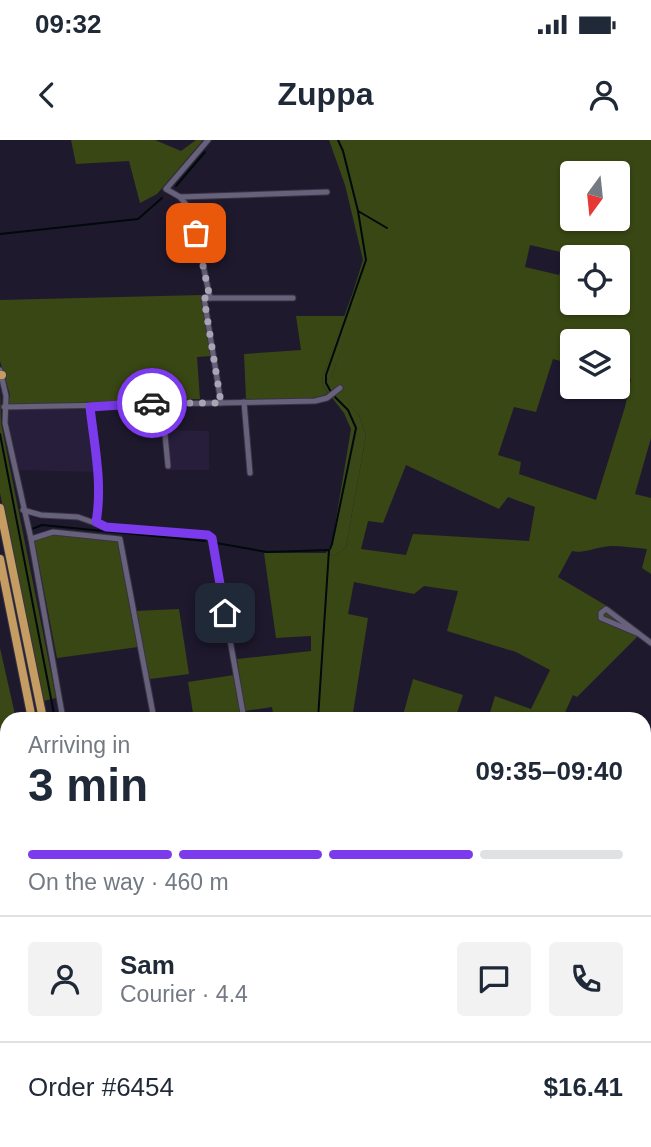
<!DOCTYPE html>
<meta charset="utf-8">
<style>
:root{--surface:#fff;--page:#f2f2f3;--text:#1f2937;--muted:#747a83;--line:#e0e1e3;--accent:#7c3aed}
body{margin:0;font-family:Helvetica,sans-serif;background:var(--page);color:var(--text);height:100vh;display:flex;flex-direction:column;font-size:26px;white-space:nowrap}
*{box-sizing:border-box;margin:0}
p{font-size:23px;color:var(--muted)}
.icon{flex:none;width:38px;height:38px;fill:none;stroke:currentColor;stroke-width:2;stroke-linecap:round;stroke-linejoin:round}
.map{position:relative;flex:1;overflow:hidden}
.details{position:absolute;left:0px;top:572px;width:651px;height:436px;display:flex;flex-direction:column;background:var(--surface);border-radius:21px 21px 0 0;box-shadow:0 2px 5px #0004}
.details>*{flex:none}
.needle{width:46px;rotate:195deg}
.controls{position:absolute;left:560px;top:21px;display:grid;gap:14px}
.controls a{display:grid;place-items:center;width:70px;height:70px;border-radius:7px;background:var(--surface);box-shadow:0 2px 5px #0004;font-size:35px}
.pin{position:absolute;display:grid;place-items:center;width:60px;height:60px;color:#fff;margin:-30px;border-radius:14px;box-shadow:0 4px 10px #0006}
.courier{position:absolute;display:grid;place-items:center;width:70px;height:70px;margin:-35px;border:5px solid #7c3aed;border-radius:50%;background:#fff;color:#222;box-shadow:0 2px 9px #0007}
.head em{font-style:normal;font-weight:800}
.head div{display:flex;flex-direction:column-reverse}
.head{display:flex;align-items:center;justify-content:space-between;height:119px;padding:0 28px}
h1{font-size:46px;font-weight:800;line-height:52px}
.bar{display:grid;grid-template-columns:repeat(4,1fr);gap:10px 7px;align-content:center;height:84px;padding:0 28px}
.bar i{height:9px;border-radius:5px;background:var(--line)}
.bar .current{background:var(--accent)}
.bar p{grid-column:span 4}
.line{display:flex;align-items:center;gap:18px;padding:0 28px;border-top:2px solid var(--line)}
.line div{flex:1}
.round{display:grid;place-items:center;flex:none;width:74px;height:74px;border-radius:7px;background:var(--page)}
.status{display:flex;justify-content:space-between;align-items:center;height:49px;padding:0 35px;background:var(--surface);direction:ltr}
.status svg{height:19px;fill:currentColor}
header{display:flex;justify-content:space-between;align-items:center;height:91px;padding:0 28px;background:var(--surface);font-size:32px;font-weight:800}
.map>svg:first-child{display:block}
.built{fill:#261e3a}
.green{fill:#394714;fill-rule:evenodd}
.forest{fill:#394816}
.lines{fill:none;stroke-linecap:round;stroke-linejoin:round}
.stream{stroke:#00090c;stroke-width:2}
.canal{stroke:#00090c;stroke-width:5}
.minor-casing{stroke:#383344;stroke-width:7}
.highway-casing{stroke:#383344;stroke-width:10}
.minor{stroke:#67617b;stroke-width:5}
.highway{stroke:#c59c61;stroke-width:8}
.done{stroke:#a9a5b5;stroke-width:7;stroke-dasharray:0 12.6}
.route{stroke:#7c3aed;stroke-width:9}
</style>
<div class="status"><b>09:32</b><svg viewBox="0 0 49 12"><path d="M0 12V9h3v3zM5 12V6h3v6zM10 12V3h3v9zM15 12V0h3v12zM26 1h20v11H26zM47 4h2v5h-2z"/></svg></div>
<header><svg class="icon" aria-label="back" viewBox="0 0 24 24"><path d="M15 5l-7 7 7 7"/></svg>Zuppa<svg class="icon" aria-label="person" viewBox="0 0 24 24"><circle cx="12" cy="8" r="4"/><path d="M4 21q1-7 8-7t8 7"/></svg></header>
<div class="map">
<svg width="651" height="1007" viewBox="0 0 651 1007">
<rect width="100%" height="100%" fill="#1f192e"/>
<g class="built">
<polygon points="87,268 94,332 18,330 8,288 9,270"/>
<polygon points="162,290 209,291 209,330 166,330"/>
</g>
<g class="green">
<polygon points="71,0 155,0 181,11 196,0 203,0 157,54 140,63 129,21 76,24"/>
<path d="M329,0H651V298L635,354L651,358V434L642,428L647,409C635,408 623,406 612,406C599,406 584,414 572,411L558,437L612,469L642,492L577,557L573,555L562,579H488L495,556L531,569L550,530L516,512L447,491L458,451L424,446L414,454L354,442L348,474L368,478L352,579H274L272,567L245,571L237,519L311,511V496L276,498L264,413H326L334,416L346,407L366,295L359,275L331,247V238L360,154L353,152L363,120L345,45ZM572,33H618V79H572ZM530,105L565,113L559,135L525,127ZM572,117H618V163H572ZM572,201H618V235L631,239L625,267L596,360L519,334L521,322L498,315L514,267L536,272L553,219L572,224ZM406,325L499,369L508,357L535,367L529,401L413,394L406,415L361,409L368,381L383,383Z"/>
<polygon points="201,155 212,216 197,217 200,259 8,265 10,255 0,221 0,160"/>
<path d="M296,176H345L323,235L322,245L328,253C315,263 264,259 246,259L244,214L301,210Z"/>
<polygon points="0,248 1,283 56,558 43,561 0,353"/>
<polygon points="50,394 113,399 119,404 138,507 57,518 34,399"/>
<polygon points="179,469 189,534 150,539 135,471"/>
<polygon points="234,535 242,579 194,579 188,542"/>
<polygon points="413,539 463,555 457,573 467,579 402,579"/>
<polygon points="644,762 651,767 651,817 644,814"/>
<polygon points="218,1001 307,1001 307,1007 302,1007 302,1004 152,1007"/>
</g>
<g class="forest">
<polygon points="353,152 361,154 331,238 332,247 359,275 366,295 346,407 334,416 326,413 332,404 351,289 344,273 322,245 323,235"/>
<polygon points="0,508 16,579 7,579 7,1001 99,1001 100,1007 0,1007"/>
<polygon points="307,1001 350,1001 349,1007 307,1007"/>
<polygon points="504,1001 581,1001 581,1004 588,1007 502,1007"/>
</g>
<g class="lines">
<g class="stream">
<polyline points="338,0 343,11 358,71 387,88"/>
<polyline points="176,46 205,12"/>
<polyline points="0,94 138,79 162,58"/>
<polyline points="331,252 326,243 326,235 366,120 358,71"/>
<polyline points="0,294 55,579"/>
<polyline points="32,389 42,385 205,401"/>
<polyline points="216,403 267,412 329,410 318,579"/>
<polyline points="330,409 332,404 356,288 348,270 335,257"/>
</g>
<polyline class="canal" points="200,1007 267,1001"/>
<g class="minor-casing">
<g id="minor">
<polyline points="208,0 166,49 180,57 192,72 210,158"/>
<polyline points="180,57 327,52"/>
<polyline points="0,230 6,256 5,283 31,399 63,579"/>
<polyline points="244,262 250,333"/>
<polyline points="162,263 168,326"/>
<polyline points="221,263 204,158 293,158"/>
<polyline points="4,267 315,261 327,258 340,248"/>
<path d="M90,267C94,304 103,344 96,382"/>
<polyline points="23,370 41,375 78,377 106,387 208,395 212,398 244,579"/>
<polyline points="31,399 53,392 120,399 154,579"/>
<polyline points="639,494 601,478 601,473 606,469 651,503"/>
<polyline points="644,701 651,704"/>
<polyline points="644,842 651,846"/>
<polyline points="651,920 646,943 651,955"/>
<polyline points="141,1001 141,1007"/>
<polyline points="378,1007 381,1001"/>
<polyline points="483,1007 488,1001"/>
</g>
</g>
<g class="highway-casing">
<g id="highway">
<polyline points="0,235 2,235"/>
<polyline points="0,368 43,579"/>
<polyline points="0,419 32,579"/>
<polyline points="114,1001 116,1007"/>
<polyline points="126,1001 127,1007"/>
</g>
</g>
<use href="#minor" class="minor"/>
<use href="#highway" class="highway"/>
</g>
<g class="lines">
<polyline class="done" points="152,263 221,263 204,158 210,158 196,93"/>
<path class="route" d="M152,263L90,267C94,304 103,344 96,382L106,387L208,395L212,398L225,473"/>
</g>
</svg>
<div class="controls">
<a><svg class="needle" viewBox="-14 -14 28 28"><path d="M0-13l5 13h-10z" fill="#e53935"/><path d="M0 13l5-13h-10z" fill="#747a83"/></svg></a>
<a><svg class="icon" aria-label="locate" viewBox="0 0 24 24"><circle cx="12" cy="12" r="6"/><path d="M12 2v4M12 18v4M2 12h4M18 12h4"/></svg></a>
<a><svg class="icon" aria-label="layers" viewBox="0 0 24 24"><path d="M12 4l9 5-9 5-9-5zM3 14l9 5 9-5"/></svg></a>
</div>
<div class="pin" style="left:196px;top:93px;background:#ea580c"><svg class="icon" aria-label="bag" viewBox="0 0 24 24"><path d="M5 8h14l-1 12H6zM9 8a3 3 0 0 1 6 0"/></svg></div>
<div class="pin" style="left:225px;top:473px;background:#1f2937"><svg class="icon" aria-label="home" viewBox="0 0 24 24"><path d="M3 11l9-7 9 7M6 9v11h12V9"/></svg></div>
<div class="courier" style="left:152px;top:263px"><svg class="icon" aria-label="car" viewBox="0 0 24 24"><path d="M5 17H2v-5l4-1 3-4h7l3 4 3 1v5h-3M9 17h6M6 11h13"/><circle cx="7" cy="17" r="2"/><circle cx="17" cy="17" r="2"/></svg></div>
<section class="details">
<div class="head"><div><h1>3 min</h1><p>Arriving in</p></div><em>09:35–09:40</em></div>
<div class="bar"><i class="current"></i><i class="current"></i><i class="current"></i><i></i><p>On the way · 460 m</p></div>
<div class="line" style="height:126px"><a class="round"><svg class="icon" aria-label="person" viewBox="0 0 24 24"><circle cx="12" cy="8" r="4"/><path d="M4 21q1-7 8-7t8 7"/></svg></a><div><b>Sam</b><p>Courier · 4.4</p></div><a class="round"><svg class="icon" aria-label="chat" viewBox="0 0 24 24"><path d="M4 5h16v11H9l-5 4z"/></svg></a><a class="round"><svg class="icon" aria-label="phone" viewBox="0 0 24 24"><path d="M5 4h4l2 5-3 2q2 4 5 5l2-3 5 2v4C11 20 4 13 5 4z"/></svg></a></div>
<div class="line" style="height:91px"><div>Order #6454</div><b>$16.41</b></div>
</section>
</div>
